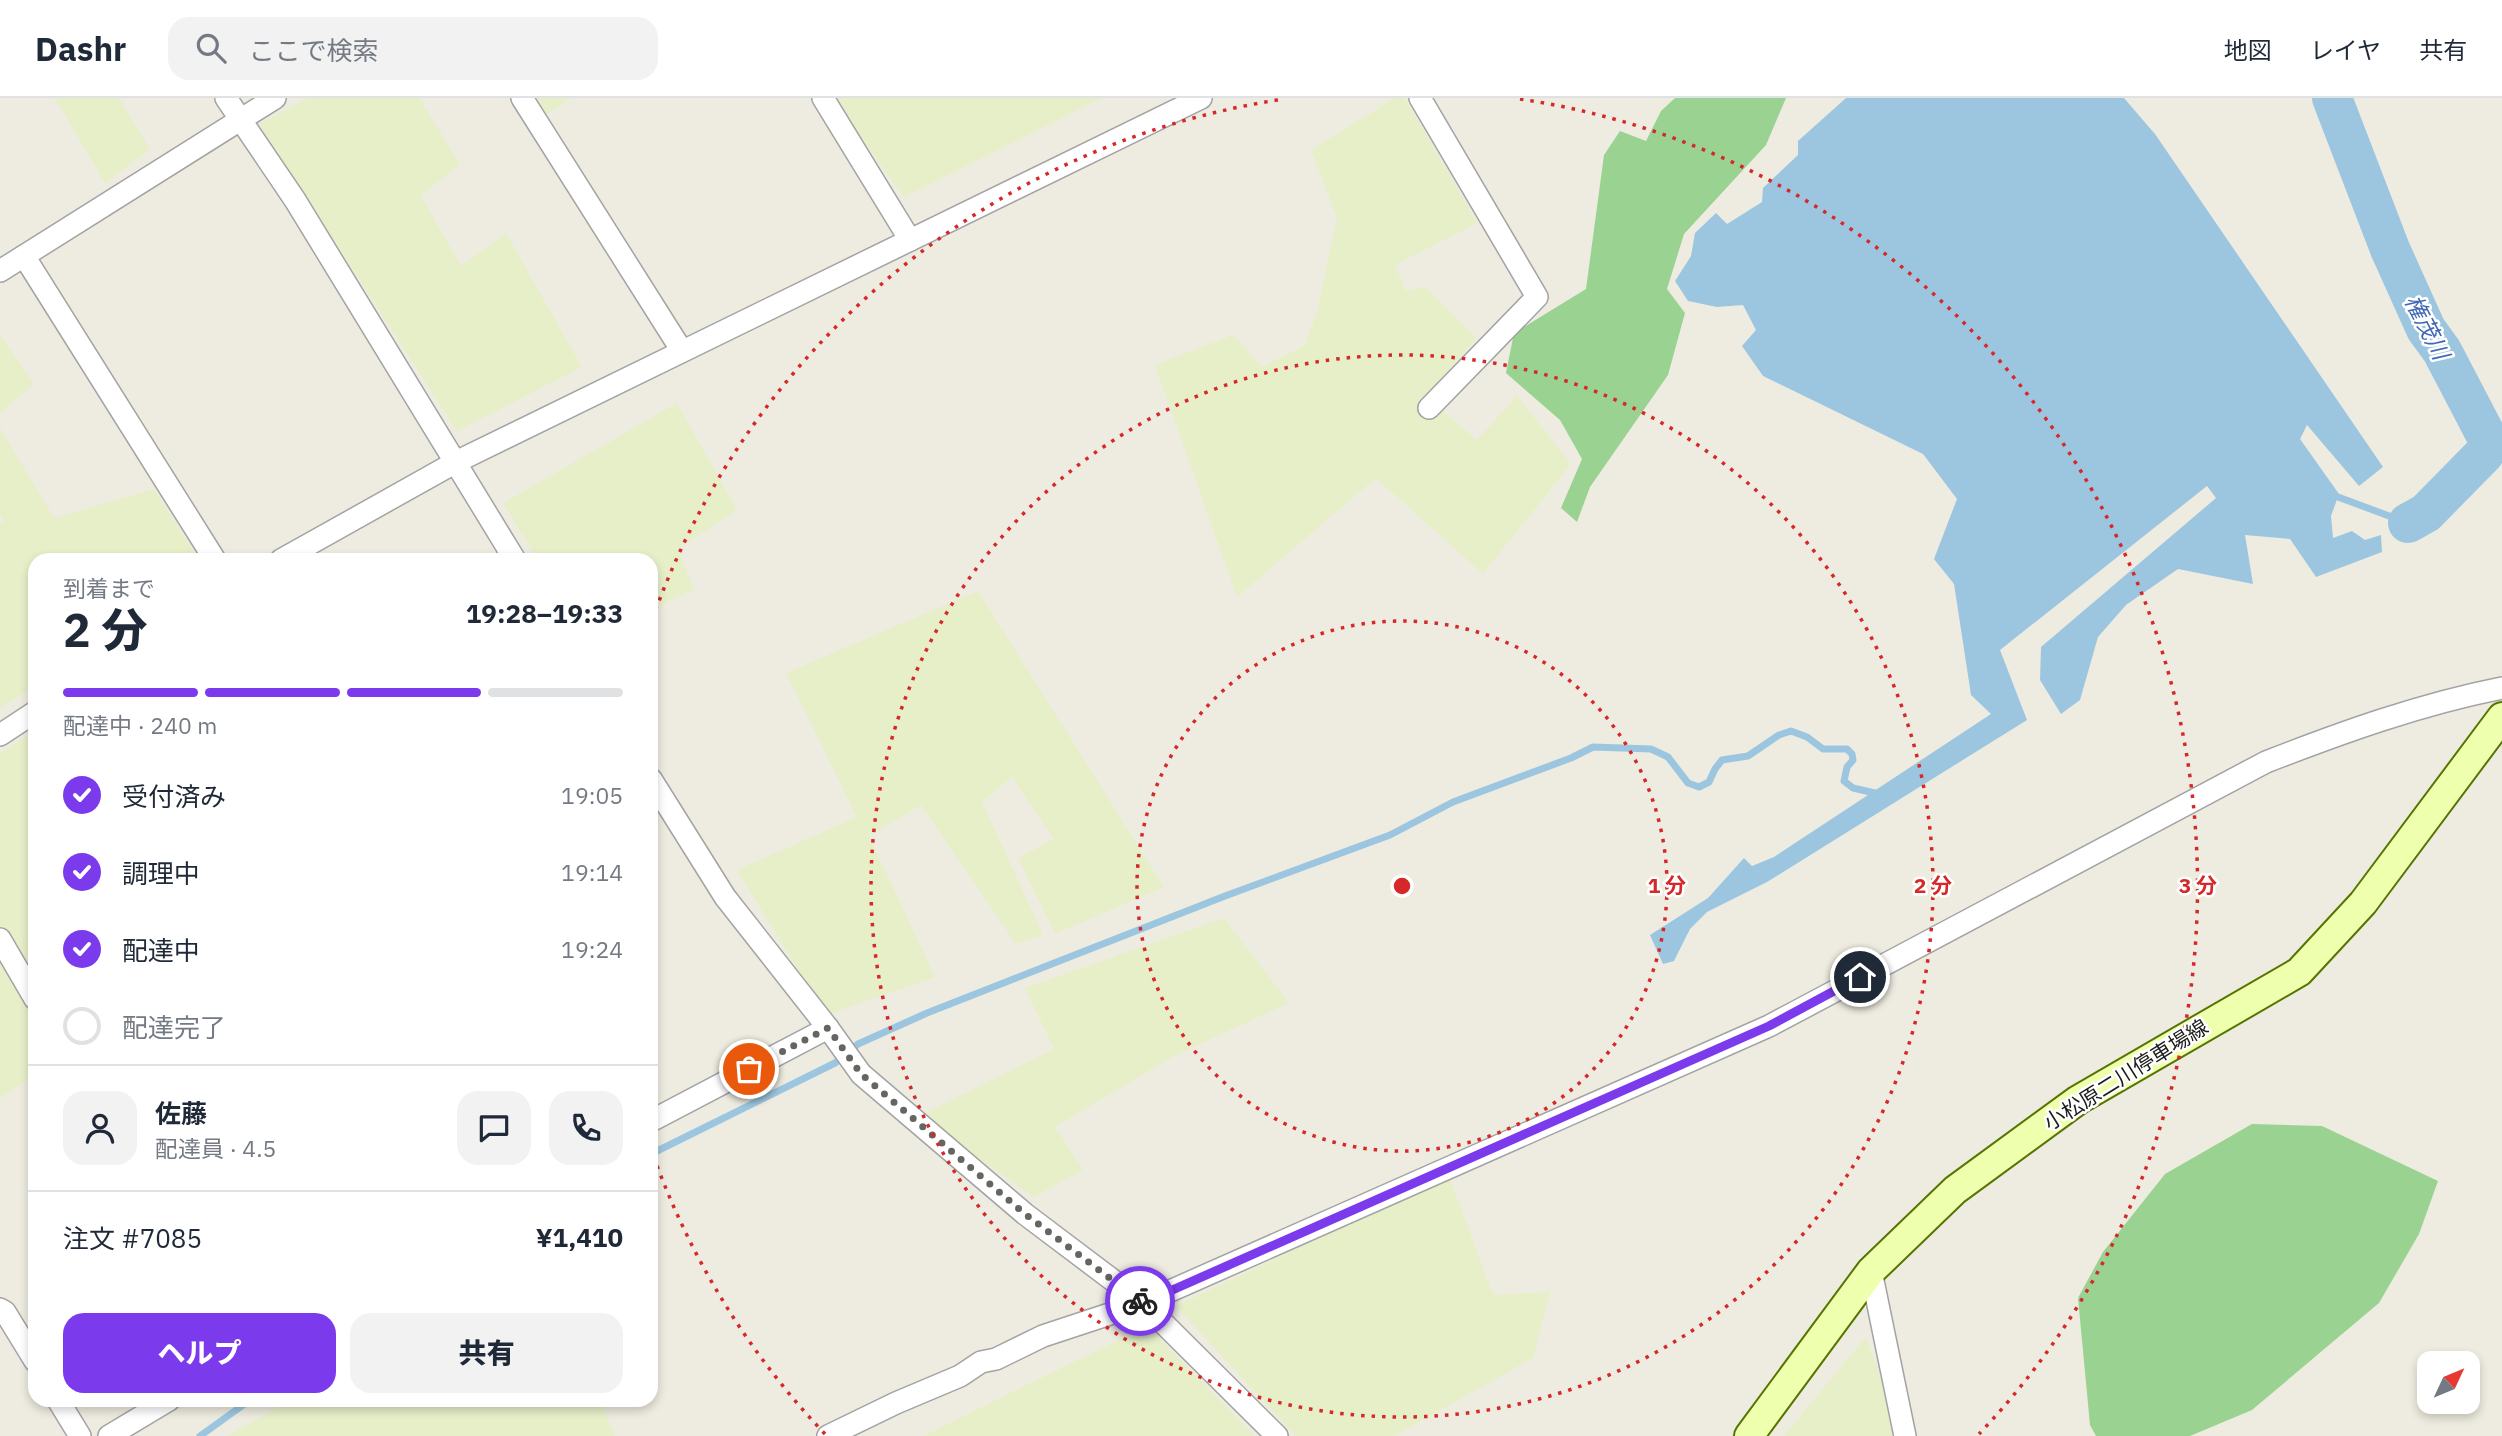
<!DOCTYPE html>
<html lang="ja">
<meta charset="utf-8">
<style>
:root{--surface:#fff;--page:#f2f2f3;--text:#1f2937;--muted:#747a83;--line:#e0e1e3;--accent:#7c3aed}
body{margin:0;font-family:"IBM Plex Sans","Noto Sans JP",sans-serif;background:var(--page);color:var(--text);height:100vh;display:flex;flex-direction:column;font-size:26px;white-space:nowrap}
*{box-sizing:border-box;margin:0}
p{font-size:23px;color:var(--muted)}
.icon{flex:none;width:38px;height:38px;fill:none;stroke:currentColor;stroke-width:2;stroke-linecap:round;stroke-linejoin:round}
.map{position:relative;flex:1;overflow:hidden}
.sheet{position:absolute;left:28px;top:455px;width:630px;height:854px;display:flex;flex-direction:column;background:var(--surface);border-radius:21px;box-shadow:0 4px 10px #0003}
.sheet>*{flex:none}
.needle{width:46px;rotate:46deg}
.controls{position:absolute;left:2417px;top:1253px;display:grid;gap:14px}
.controls a{display:grid;place-items:center;width:63px;height:63px;border-radius:14px;background:var(--surface);box-shadow:0 4px 10px #0003;font-size:35px}
.pin{position:absolute;display:grid;place-items:center;width:60px;height:60px;color:#fff;margin:-30px;border:4px solid #fff;border-radius:50%;box-shadow:0 2px 7px #0007}
.courier{position:absolute;display:grid;place-items:center;width:70px;height:70px;margin:-35px;border:5px solid #7c3aed;border-radius:50%;background:#fff;color:#222;box-shadow:0 2px 9px #0007}
.headline em{font-style:normal;font-weight:800}
.headline div{display:flex;flex-direction:column-reverse}
.headline{display:flex;align-items:center;justify-content:space-between;height:119px;padding:0 35px}
h1{font-size:46px;font-weight:800;line-height:52px}
.bar{display:grid;grid-template-columns:repeat(4,1fr);gap:10px 7px;align-content:center;height:84px;padding:0 35px}
.bar i{height:9px;border-radius:5px;background:var(--line)}
.bar .on{background:var(--accent)}
.bar p{grid-column:span 4}
.line{display:flex;align-items:center;gap:18px;padding:0 35px;border-top:2px solid var(--line)}
.line div{flex:1}
.round{display:grid;place-items:center;flex:none;width:74px;height:74px;border-radius:21px;background:var(--page)}
ol{padding:0 35px;list-style:none}
li{display:flex;align-items:center;gap:21px;height:77px}
li p{margin-inline-start:auto}
li .icon{padding:7px;border-radius:50%;background:var(--accent);color:#fff;stroke-width:4}
li:last-child{color:var(--muted)}
li i{width:38px;height:38px;border:4px solid var(--line);border-radius:50%}
.cta{display:flex;gap:14px;margin-top:auto;padding:14px 35px}
.cta a{flex:1;height:80px;border-radius:21px;background:var(--accent);color:#fff;font-size:28px;font-weight:800;line-height:80px;text-align:center}
.cta a+a{background:var(--page);color:var(--text)}
header{display:flex;align-items:center;gap:42px;box-sizing:border-box;height:98px;padding:0 35px;background:var(--surface);border-bottom:2px solid var(--line)}
header strong{font-size:33px}
nav{display:flex;gap:38px;margin-inline-start:auto;font-size:24px}
.search{width:490px;height:63px;background:var(--page);display:flex;align-items:center;gap:18px;box-sizing:border-box;padding:0 24px;border-radius:21px;color:var(--muted);font-size:26px}
.map>svg:first-child{display:block}
.farmland{fill:#e7efc9}
.forest{fill:#9ad291}
.water{fill:#9cc6e0}
.lines{fill:none;stroke-linecap:round;stroke-linejoin:round}
.stream{stroke:#9cc6e0;stroke-width:7}
.river{stroke:#9cc6e0;stroke-width:40}
.street-casing{stroke:#a3a3a3;stroke-width:24}
.secondary-casing{stroke:#567500;stroke-width:32}
.street{stroke:#fff;stroke-width:21}
.secondary{stroke:#eeffad;stroke-width:28}
.done{stroke:#666561;stroke-width:7;stroke-dasharray:0 12.6}
.route{stroke:#7c3aed;stroke-width:9}
.ring{fill:none;stroke:#d62828;stroke-width:3.5;stroke-dasharray:3.5 7}
.labels{text-anchor:middle;stroke-width:5;stroke-linejoin:round;paint-order:stroke}
.street-label{font-size:21px;fill:#1c1c1c;stroke:#fff}
.water-label{font-size:23px;font-style:italic;fill:#4168b3;stroke:#fff}
.centre{fill:#d62828;stroke:#fff;stroke-width:3.5}
.ring-label{font-size:21px;text-anchor:middle;font-weight:bold;fill:#d62828;stroke:#fff;stroke-width:5;stroke-linejoin:round;paint-order:stroke}
</style>
<header>
<strong>Dashr</strong>
<div class="search"><svg class="icon" aria-label="search" viewBox="0 0 24 24"><circle cx="10" cy="10" r="6"/><path d="M15 15l6 6"/></svg>ここで検索</div>
<nav><a>地図</a><a>レイヤ</a><a>共有</a></nav>
</header>
<div class="map">
<svg width="2502" height="1338" viewBox="0 0 2502 1338">
<rect width="100%" height="100%" fill="#eeece0"/>
<g class="farmland">
<polygon points="55,0 119,0 150,51 105,85"/>
<polygon points="309,0 419,0 460,66 421,98 461,168 506,135 582,269 457,333 259,26"/>
<polygon points="531,0 571,0 546,17"/>
<polygon points="833,0 1102,0 904,99"/>
<polygon points="1395,0 1405,0 1477,125 1395,167 1406,193 1425,188 1476,240 1426,299 1477,342 1517,298 1571,366 1483,476 1376,380 1237,499 1155,267 1233,237 1262,269 1304,248 1317,215 1337,120 1311,52"/>
<polygon points="0,237 34,286 0,315"/>
<polygon points="677,305 737,412 678,451 694,491 651,512 651,462 538,462 503,405"/>
<polygon points="0,330 54,420 154,391 199,462 35,462 35,588 0,610 0,426 4,423 0,416"/>
<polygon points="978,493 1164,789 1055,836 1018,760 1054,741 1012,679 982,704 1043,837 1016,846 921,707 869,738 935,879 826,917 737,772 857,719 786,575"/>
<polygon points="35,633 35,977 0,1000 0,655"/>
<polygon points="1224,820 1289,905 1172,959 1055,1029 1083,1072 1034,1099 919,1018 1054,951 1025,890"/>
<polygon points="1449,1078 1493,1197 1550,1194 1533,1260 1394,1338 1296,1338 1176,1208"/>
<polygon points="1147,1228 1255,1338 923,1338"/>
<polygon points="1866,1239 1886,1295 1895,1338 1784,1338"/>
<polygon points="291,1302 600,1302 615,1338 227,1338"/>
</g>
<g class="forest">
<polygon points="1675,0 1786,0 1766,47 1684,136 1667,191 1685,215 1668,277 1590,389 1577,424 1561,410 1582,361 1560,322 1506,275 1514,235 1586,191 1604,57 1620,33 1646,43 1661,13"/>
<polygon points="2252,1026 2322,1028 2438,1083 2419,1136 2379,1205 2252,1312 2190,1338 2096,1338 2090,1327 2078,1200 2103,1154 2165,1076"/>
</g>
<polygon class="water" points="1846,0 2124,0 2155,36 2383,369 2359,388 2307,327 2300,341 2339,396 2331,418 2333,440 2352,433 2365,442 2381,437 2382,454 2316,479 2290,441 2245,437 2253,486 2178,471 2126,507 2098,539 2080,602 2061,616 2040,582 2041,549 2216,400 2207,388 2000,552 2027,622 1767,784 1707,814 1690,831 1674,863 1663,866 1650,837 1708,800 1744,760 1752,768 1774,759 1991,616 1971,597 1954,486 1934,461 1957,401 1923,356 1763,278 1742,248 1756,232 1743,207 1717,209 1688,203 1675,183 1691,158 1695,135 1716,115 1727,126 1762,104 1763,90 1798,57 1798,43"/>
<g class="lines">
<g class="stream">
<polyline points="2330,396 2408,425"/>
<polyline points="651,1056 835,965 858,946 927,915 1225,798 1390,737 1453,704 1571,660 1593,649 1651,651 1668,659 1688,685 1699,689 1709,684 1715,671 1722,662 1748,658 1779,637 1791,633 1807,639 1823,651 1847,651 1852,656 1853,662 1847,669 1844,683 1853,690 1879,696"/>
<polyline points="200,1338 250,1302"/>
</g>
<polyline class="river" points="2332,0 2390,151 2426,231 2442,253 2490,345 2484,356 2426,415 2408,425"/>
<g class="street-casing">
<g id="street">
<polyline points="226,0 295,102 515,462"/>
<polyline points="522,0 682,253"/>
<polyline points="823,0 910,142"/>
<polyline points="1420,0 1537,199 1429,310"/>
<polyline points="24,158 215,462"/>
<polyline points="0,173 275,0"/>
<polyline points="281,462 456,364 1201,0"/>
<polyline points="0,637 35,614"/>
<polyline points="651,681 725,799 828,930 861,976 1025,1116 1143,1205 1277,1338"/>
<polyline points="0,841 35,901"/>
<polyline points="651,1023 828,930"/>
<polyline points="1871,1173 1905,1338"/>
<polyline points="0,1211 5,1214 35,1263"/>
<polyline points="58,1302 80,1338"/>
<polyline points="109,1338 169,1302"/>
<path d="M828,1338L896,1305L960,1278L981,1264L996,1261L1043,1238L1143,1205L1769,928L2266,664C2343,634 2421,606 2502,590"/>
</g>
</g>
<g class="secondary-casing">
<polyline id="secondary" points="1749,1338 1871,1173 1955,1092 2078,1002 2299,874 2363,805 2502,619"/>
</g>
<use href="#street" class="street"/>
<use href="#secondary" class="secondary"/>
</g>
<g class="lines">
<polyline class="done" points="749,971 828,930 861,976 1025,1116 1140,1203"/>
<polyline class="route" points="1140,1203 1143,1205 1769,928 1860,879"/>
</g>
<g class="ring">
<circle cx="1402" cy="788" r="265"/>
<circle cx="1402" cy="788" r="531"/>
<path d="M825 1336A796 796 0 0 1 652 1054M652 522A796 796 0 0 1 1284 1M1520 1A796 796 0 0 1 1979 1336"/>
</g>
<g class="labels">
<g class="street-label">
<text transform="translate(2126 977) rotate(-32)" y="7">小松原二川停車場線</text>
</g>
<g class="water-label">
<text transform="translate(2427 229) rotate(63)" y="8">権茂川</text>
</g>
</g>
<circle cx="1402" cy="788" r="10" class="centre"/>
<g class="ring-label">
<text x="1667" y="795">1 分</text>
<text x="1933" y="795">2 分</text>
<text x="2198" y="795">3 分</text>
</g>
</svg>
<div class="controls">
<a><svg class="needle" viewBox="-14 -14 28 28"><path d="M0-13l5 13h-10z" fill="#e53935"/><path d="M0 13l5-13h-10z" fill="#747a83"/></svg></a>
</div>
<div class="pin" style="left:749px;top:971px;background:#ea580c"><svg class="icon" aria-label="bag" viewBox="0 0 24 24"><path d="M5 8h14l-1 12H6zM9 8a3 3 0 0 1 6 0"/></svg></div>
<div class="pin" style="left:1860px;top:879px;background:#1f2937"><svg class="icon" aria-label="home" viewBox="0 0 24 24"><path d="M3 11l9-7 9 7M6 9v11h12V9"/></svg></div>
<div class="courier" style="left:1140px;top:1203px"><svg class="icon" aria-label="bike" viewBox="0 0 24 24"><circle cx="6" cy="16" r="4"/><circle cx="18" cy="16" r="4"/><path d="M6 16l4-8h5l3 8M10 8l3 8H6M13 5h3"/></svg></div>
<section class="sheet">
<div class="headline"><div><h1>2 分</h1><p>到着まで</p></div><em>19:28–19:33</em></div>
<div class="bar"><i class="on"></i><i class="on"></i><i class="on"></i><i></i><p>配達中 · 240 m</p></div>
<ol>
<li><svg class="icon" aria-label="check" viewBox="0 0 24 24"><path d="M5 12l5 5 9-10"/></svg>受付済み<p>19:05</p></li>
<li><svg class="icon" aria-label="check" viewBox="0 0 24 24"><path d="M5 12l5 5 9-10"/></svg>調理中<p>19:14</p></li>
<li><svg class="icon" aria-label="check" viewBox="0 0 24 24"><path d="M5 12l5 5 9-10"/></svg>配達中<p>19:24</p></li>
<li><i></i>配達完了</li>
</ol>
<div class="line" style="height:126px"><a class="round"><svg class="icon" aria-label="person" viewBox="0 0 24 24"><circle cx="12" cy="8" r="4"/><path d="M4 21q1-7 8-7t8 7"/></svg></a><div><b>佐藤</b><p>配達員 · 4.5</p></div><a class="round"><svg class="icon" aria-label="chat" viewBox="0 0 24 24"><path d="M4 5h16v11H9l-5 4z"/></svg></a><a class="round"><svg class="icon" aria-label="phone" viewBox="0 0 24 24"><path d="M5 4h4l2 5-3 2q2 4 5 5l2-3 5 2v4C11 20 4 13 5 4z"/></svg></a></div>
<div class="line" style="height:91px"><div>注文 #7085</div><b>¥1,410</b></div>
<div class="cta"><a>ヘルプ</a><a>共有</a></div>
</section>
</div>
